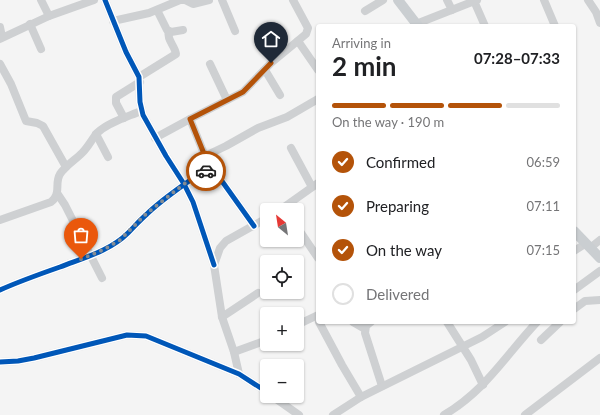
<!DOCTYPE html>
<meta charset="utf-8">
<style>
:root{--surface:#fff;--page:#f6f6f6;--text:#202124;--muted:#757577;--line:#e0e0e0;--accent:#b45309}
body{margin:0;font-family:Lato,sans-serif;background:var(--page);color:var(--text);height:100vh;display:flex;flex-direction:column;font-size:15px;white-space:nowrap}
*{box-sizing:border-box;margin:0}
p{font-size:13px;color:var(--muted)}
.icon{flex:none;width:22px;height:22px;fill:none;stroke:currentColor;stroke-width:2;stroke-linecap:round;stroke-linejoin:round}
.map{position:relative;flex:1;overflow:hidden}
.side{position:absolute;left:316px;top:24px;width:260px;height:300px;display:flex;flex-direction:column;background:var(--surface);border-radius:4px;box-shadow:0 1px 3px #0004}
.side>*{flex:none}
.needle{width:26px;rotate:330deg}
.buttons{position:absolute;left:260px;top:203px;display:grid;gap:8px}
.buttons a{display:grid;place-items:center;width:44px;height:44px;border-radius:4px;background:var(--surface);box-shadow:0 1px 3px #0004;font-size:20px}
.pin{position:absolute;display:grid;place-items:center;width:34px;height:34px;color:#fff;margin:-41px -17px;border-radius:50% 50% 50% 0;rotate:-45deg;box-shadow:0 0 4px #0007}
.pin .icon{rotate:45deg}
.courier{position:absolute;display:grid;place-items:center;width:40px;height:40px;margin:-20px;border:3px solid #b45309;border-radius:50%;background:#fff;color:#222;box-shadow:0 1px 5px #0007}
.head em{font-style:normal;font-weight:700}
.head div{display:flex;flex-direction:column-reverse}
.head{display:flex;align-items:center;justify-content:space-between;height:68px;padding:0 16px}
h1{font-size:26px;font-weight:700;line-height:30px}
.bar{display:grid;grid-template-columns:repeat(4,1fr);gap:6px 4px;align-content:center;height:48px;padding:0 16px}
.bar i{height:5px;border-radius:3px;background:var(--line)}
.bar .active{background:var(--accent)}
.bar p{grid-column:span 4}
ol{padding:0 16px;list-style:none}
li{display:flex;align-items:center;gap:12px;height:44px}
li p{margin-inline-start:auto}
li .icon{padding:4px;border-radius:50%;background:var(--accent);color:#fff;stroke-width:4}
li:last-child{color:var(--muted)}
li i{width:22px;height:22px;border:2px solid var(--line);border-radius:50%}
.map>svg:first-child{display:block}
.lines{fill:none;stroke-linecap:round;stroke-linejoin:round}
.minor{stroke:#ced0d2;stroke-width:8}
.major{stroke:#caced1;stroke-width:10}
.cycleway-casing{stroke:#fff;stroke-width:8}
.cycleway{stroke:#0057b8;stroke-width:5}
.done{stroke:#868d94;stroke-width:4;stroke-dasharray:0 7.2}
.route{stroke:#b45309;stroke-width:5}
</style>
<div class="map">
<svg width="600" height="415" viewBox="0 0 600 415">
<rect width="100%" height="100%" fill="#f4f4f4"/>
<g class="lines">
<g class="minor">
<polyline points="41,0 49,16"/>
<polyline points="105,0 126,52 139,77 140,102 143,115 166,156 184,184 193,202 214,265"/>
<polyline points="222,0 235,31"/>
<polyline points="447,0 452,10"/>
<polyline points="544,0 555,26"/>
<polyline points="588,0 596,12 600,23"/>
<polyline points="474,1 485,26"/>
<polyline points="157,10 167,30 171,32 183,30"/>
<polyline points="365,11 383,0"/>
<polyline points="113,21 149,13 180,0 185,0 193,4 209,0"/>
<polyline points="30,24 41,49"/>
<polyline points="416,24 477,0"/>
<polyline points="0,27 2,37"/>
<polyline points="0,39 49,16 94,0"/>
<polyline points="298,41 318,70"/>
<polyline points="0,64 11,84 26,121 37,123 43,126 66,167"/>
<polyline points="210,64 227,100"/>
<polyline points="265,70 280,95"/>
<path d="M139,77L176,54C175,46 166,39 169,31"/>
<polyline points="124,118 116,103 116,97 140,82"/>
<polyline points="190,119 211,171"/>
<polyline points="96,134 108,157"/>
<polyline points="155,138 190,119 243,92 271,63 306,34 308,28 293,0"/>
<polyline points="291,148 312,187"/>
<polyline points="205,156 226,146 258,128 287,117 318,99"/>
<polyline points="57,193 65,205 102,278"/>
<polyline points="280,210 318,183"/>
<path d="M0,220L51,202C62,193 54,184 60,174C66,165 75,160 82,153C88,147 92,139 97,133C109,122 127,117 141,111"/>
<polyline points="297,227 318,258"/>
<polyline points="590,248 600,240"/>
<polyline points="574,251 585,244"/>
<path d="M0,290C20,281 40,274 60,267C83,258 110,251 128,233C134,227 140,220 147,214C156,205 199,171 209,171C213,171 216,174 219,177L254,226"/>
<polyline points="574,290 600,271"/>
<polyline points="574,309 585,301 600,300"/>
<polyline points="222,317 258,293"/>
<polyline points="319,322 342,365 361,397"/>
<polyline points="353,322 365,329"/>
<polyline points="371,322 366,326 365,333 382,386"/>
<polyline points="447,322 471,360 483,385"/>
<polyline points="297,325 318,315"/>
<polyline points="541,340 560,322"/>
<polyline points="234,352 267,340"/>
<polyline points="0,362 18,361 34,358 127,335 146,336 239,374 267,392"/>
<polyline points="239,374 234,352 222,317 214,265 220,248 226,241 267,218"/>
<polyline points="272,396 299,415"/>
<polyline points="333,415 361,397 482,337 505,322"/>
<path d="M444,415C486,390 505,356 537,322"/>
<polyline points="525,415 600,358"/>
</g>
<g class="major">
<polyline points="398,0 418,26"/>
<polyline points="574,231 600,258"/>
</g>
<g class="cycleway-casing">
<g id="cycleway">
<polyline points="105,0 126,52 139,77 140,102 143,115 166,156 184,184 193,202 214,265"/>
<path d="M0,290C20,281 40,274 60,267C83,258 110,251 128,233C134,227 140,220 147,214C156,205 199,171 209,171C213,171 216,174 219,177L254,226"/>
<polyline points="0,362 18,361 34,358 127,335 146,336 239,374 267,392"/>
</g>
</g>
<use href="#cycleway" class="cycleway"/>
</g>
<g class="lines">
<polyline class="done" points="81,259 103,250 120,240 146,214 184,184 206,171"/>
<polyline class="route" points="206,171 211,171 190,119 243,92 271,63"/>
</g>
</svg>
<div class="buttons">
<a><svg class="needle" viewBox="-14 -14 28 28"><path d="M0-13l5 13h-10z" fill="#e53935"/><path d="M0 13l5-13h-10z" fill="#757577"/></svg></a>
<a><svg class="icon" aria-label="locate" viewBox="0 0 24 24"><circle cx="12" cy="12" r="6"/><path d="M12 2v4M12 18v4M2 12h4M18 12h4"/></svg></a>
<a>+</a>
<a>−</a>
</div>
<div class="pin" style="left:81px;top:259px;background:#ea580c"><svg class="icon" aria-label="bag" viewBox="0 0 24 24"><path d="M5 8h14l-1 12H6zM9 8a3 3 0 0 1 6 0"/></svg></div>
<div class="pin" style="left:271px;top:63px;background:#1f2937"><svg class="icon" aria-label="home" viewBox="0 0 24 24"><path d="M3 11l9-7 9 7M6 9v11h12V9"/></svg></div>
<div class="courier" style="left:206px;top:171px"><svg class="icon" aria-label="car" viewBox="0 0 24 24"><path d="M5 17H2v-5l4-1 3-4h7l3 4 3 1v5h-3M9 17h6M6 11h13"/><circle cx="7" cy="17" r="2"/><circle cx="17" cy="17" r="2"/></svg></div>
<section class="side">
<div class="head"><div><h1>2 min</h1><p>Arriving in</p></div><em>07:28–07:33</em></div>
<div class="bar"><i class="active"></i><i class="active"></i><i class="active"></i><i></i><p>On the way · 190 m</p></div>
<ol>
<li><svg class="icon" aria-label="check" viewBox="0 0 24 24"><path d="M5 12l5 5 9-10"/></svg>Confirmed<p>06:59</p></li>
<li><svg class="icon" aria-label="check" viewBox="0 0 24 24"><path d="M5 12l5 5 9-10"/></svg>Preparing<p>07:11</p></li>
<li><svg class="icon" aria-label="check" viewBox="0 0 24 24"><path d="M5 12l5 5 9-10"/></svg>On the way<p>07:15</p></li>
<li><i></i>Delivered</li>
</ol>
</section>
</div>
